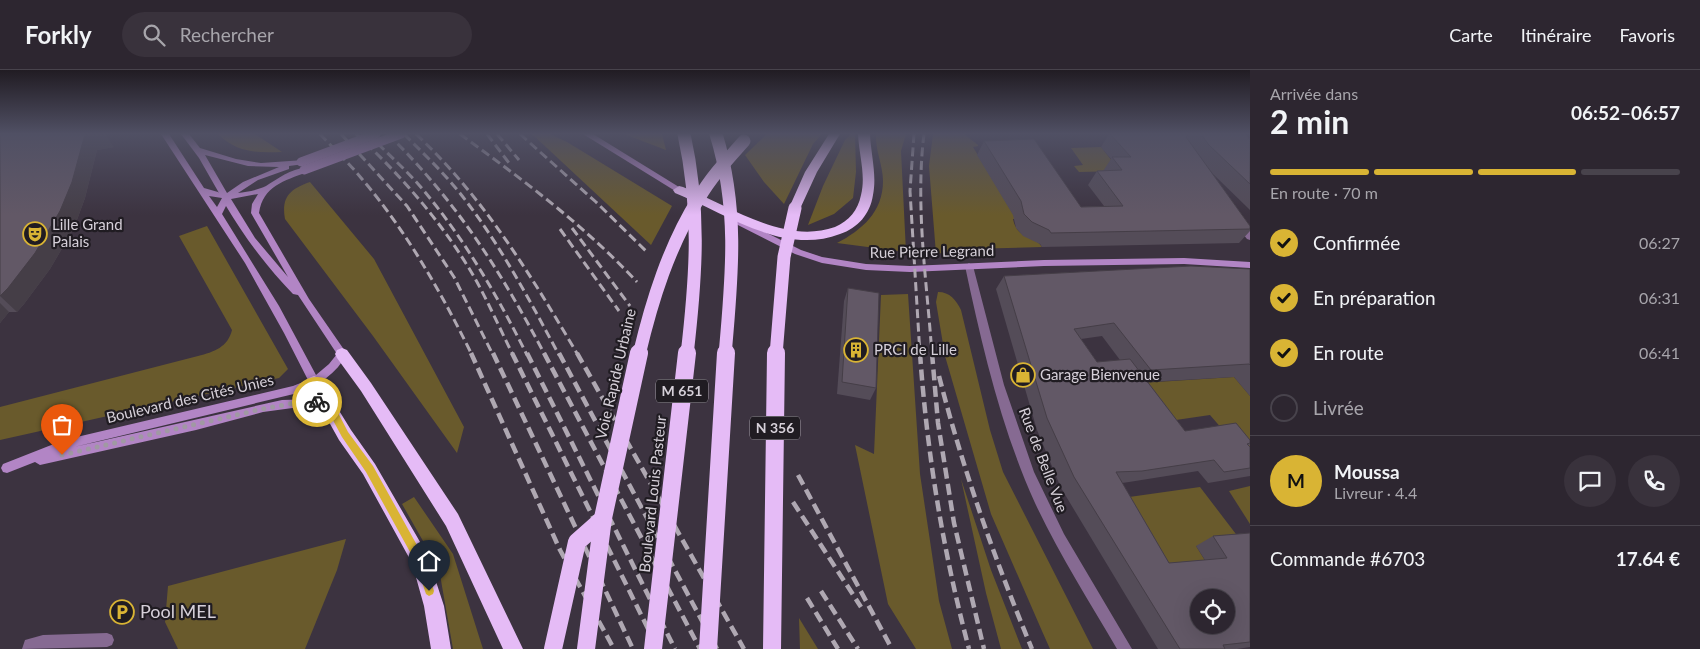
<!DOCTYPE html>
<html lang="fr">
<meta charset="utf-8">
<style>
:root{--surface:#2d2630;--page:#39323c;--text:#f1f3f6;--muted:#a7a5ab;--line:#48434c;--accent:#d9b434}
body{margin:0;font-family:Lato,sans-serif;background:var(--page);color:var(--text);height:100vh;display:flex;flex-direction:column;font-size:19px;white-space:nowrap}
*{box-sizing:border-box;margin:0}
p{font-size:16px;color:var(--muted)}
.icon{flex:none;width:28px;height:28px;fill:none;stroke:currentColor;stroke-width:2;stroke-linecap:round;stroke-linejoin:round}
.map{position:relative;flex:1;overflow:hidden}
.drawer{display:flex;flex-direction:column;background:var(--surface);width:450px}
.drawer>*{flex:none}
.tools{position:absolute;left:1190px;top:519px;display:grid;gap:10px}
.tools a{display:grid;place-items:center;width:45px;height:45px;border-radius:50%;background:var(--surface);box-shadow:0 5px 20px #0002,0 0 0 1px var(--line);font-size:25px}
.pin{position:absolute;display:grid;place-items:center;width:42px;height:42px;color:#fff;margin:-51px -21px;border-radius:50% 50% 50% 0;rotate:-45deg;box-shadow:0 0 5px #0007}
.pin .icon{rotate:45deg}
.courier{position:absolute;display:grid;place-items:center;width:50px;height:50px;margin:-25px;border:4px solid #d9b434;border-radius:50%;background:#fff;color:#222;box-shadow:0 1px 6px #0007}
.headline em{font-style:normal;font-weight:700}
.headline div{display:flex;flex-direction:column-reverse}
.headline{display:flex;align-items:center;justify-content:space-between;height:85px;padding:0 20px}
h1{font-size:32px;font-weight:700;line-height:38px}
.bar{display:grid;grid-template-columns:repeat(4,1fr);gap:8px 5px;align-content:center;height:60px;padding:0 20px}
.bar i{height:6px;border-radius:4px;background:var(--line)}
.bar .on{background:var(--accent)}
.bar p{grid-column:span 4}
.line{display:flex;align-items:center;gap:12px;padding:0 20px;border-top:1px solid var(--line)}
.line div{flex:1}
.round{display:grid;place-items:center;flex:none;width:52px;height:52px;border-radius:26px;background:var(--page)}
ol{padding:0 20px;list-style:none}
li{display:flex;align-items:center;gap:15px;height:55px}
li p{margin-inline-start:auto}
li .icon{padding:5px;border-radius:50%;background:var(--accent);color:#111;stroke-width:4}
li:last-child{color:var(--muted)}
li i{width:28px;height:28px;border:2px solid var(--line);border-radius:50%}
header{display:flex;align-items:center;gap:30px;box-sizing:border-box;height:70px;padding:0 25px;background:var(--surface);border-bottom:1px solid var(--line)}
header strong{font-size:24px}
nav{display:flex;gap:28px;margin-inline-start:auto;font-size:18px}
.search{width:350px;height:45px;background:var(--page);display:flex;align-items:center;gap:12px;box-sizing:border-box;padding:0 18px;border-radius:28px;color:var(--muted);font-size:19px}
main{display:flex;flex:1;min-height:0}
.map>svg:first-child{display:block}
.green{fill:#695a2c}
.lines{fill:none;stroke-linecap:round;stroke-linejoin:round}
.street{fill:#866a92;fill-rule:evenodd}
.secondary{fill:#b285c5;fill-rule:evenodd}
.highway{fill:#e5bbf6;fill-rule:evenodd}
.rail-far1{stroke:#afa8b2;stroke-width:3;stroke-dasharray:9 4.5;stroke-linecap:butt}
.rail{stroke:#afa8b2;stroke-width:4.5;stroke-dasharray:11 5.5;stroke-linecap:butt}
.secondary-bridge{stroke:#b285c5;stroke-width:9}
.highway-bridge-far1{stroke:#e5bbf6;stroke-width:13}
.highway-bridge{stroke:#e5bbf6;stroke-width:18}
.wall{fill:#544c58;fill-rule:evenodd}
.shaded-wall{fill:#453e47}
.building{fill:#625866;stroke:#453e47;fill-rule:evenodd}
.route{fill:#d9b434}
.done{stroke:#a099a3;stroke-width:5;stroke-dasharray:0 9}
.labels{text-anchor:middle;stroke-width:4.5;stroke-linejoin:round;paint-order:stroke}
.shield{fill:#201c22;stroke:#9f9aa2;stroke-width:1}
.shield-label{font-size:14px;font-weight:bold;fill:#d6d0d9}
.poi-label{font-size:15px;fill:#d6d0d9;stroke:#201c22;text-anchor:start}
.street-label{font-size:15px;fill:#d6d0d9;stroke:#201c22}
.near-poi-label{font-size:18px;fill:#d6d0d9;stroke:#201c22;text-anchor:start}
</style>
<header>
<strong>Forkly</strong>
<div class="search"><svg class="icon" aria-label="search" viewBox="0 0 24 24"><circle cx="10" cy="10" r="6"/><path d="M15 15l6 6"/></svg>Rechercher</div>
<nav><a>Carte</a><a>Itinéraire</a><a>Favoris</a></nav>
</header>
<main>
<div class="map">
<svg width="1250" height="579" viewBox="0 0 1250 579">
<rect width="100%" height="100%" fill="#3c3340"/>
<g class="green">
<path d="M218,64H255L282,82C256,83 238,83 218,64Z"/>
<polygon points="532,64 550,64 567,72 672,136 651,175"/>
<polygon points="624,64 662,64 666,80"/>
<polygon points="767,64 822,64 813,74 784,134 764,112 745,85"/>
<polygon points="851,64 855,64 856,102 853,128 834,144 808,155 823,116 845,70"/>
<path d="M876,64H906L901,81L906,182L837,173C862,160 883,142 883,111C883,95 875,80 876,64Z"/>
<path d="M933,64H964L978,75V76L973,77L1016,149H1013C1017,170 1036,166 1042,177L966,179L936,184L929,96Z"/>
<polygon points="1101,77 1120,101 1079,102 1074,96 1083,95 1071,78"/>
<path d="M310,112L374,189L464,357L457,383L373,266L285,149C281,127 290,119 310,112Z"/>
<path d="M207,156L288,299L279,308L0,370V337L198,286C214,282 228,277 232,260L179,166Z"/>
<path d="M938,222C950,222 956,230 961,240L990,360L1003,402L1093,579H1050L1042,561L991,444L945,286L936,232Z"/>
<polygon points="908,224 920,404 939,531 952,579 916,579 888,534 855,375 874,384 881,225"/>
<polygon points="1234,307 1250,326 1250,391 1210,345 1169,351 1141,313"/>
<polygon points="961,409 991,500 1022,579 1001,579 986,523"/>
<polygon points="1250,416 1250,454 1229,421"/>
<polygon points="1200,417 1242,472 1196,476 1209,497 1161,502 1115,429"/>
<polygon points="414,427 453,484 483,579 453,579 439,499 402,434"/>
<polygon points="346,469 337,500 305,579 178,579 165,552 168,516"/>
<polygon points="799,548 818,579 800,579"/>
</g>
<g class="lines">
<g class="street">
<polygon points="1239,151 1242,152 1250,161 1250,170 1247,169 1235,154"/>
<path d="M969,193L973,196L1004,315L1034,402L1064,464L1132,579H1117C1089,531 1059,484 1035,433C1001,358 982,276 965,196Z"/>
<polygon points="107,563 112,565 114,570 112,575 107,577 22,579 25,570 43,565"/>
</g>
<g class="secondary">
<path d="M161,64H169L204,118L218,122L219,123L199,88L181,64H189L200,78L236,89L261,93L304,90V94L289,96V99L258,110L238,123C246,122 258,120 266,116C277,109 293,97 307,98V102C284,111 263,116 259,143L309,229L347,284C336,304 319,315 298,323L74,377L282,330L316,329L334,333L335,336L334,339L330,340L316,338L300,337L263,342L196,360L40,395L35,392L7,403L3,402L1,398L3,394L64,370L293,316L308,310L284,263L245,193ZM205,85L248,96L279,97L243,112L227,123ZM258,124L252,134L251,143L288,207L255,168L231,129ZM209,126L222,128L217,137ZM226,136C245,168 267,197 293,224L298,225L337,284L329,294L316,305L279,236L222,144Z"/>
<polygon points="583,64 593,64 692,125 688,128 685,127"/>
<polygon points="729,144 801,180 822,187 866,194 910,196 1044,190 1184,188 1250,192 1250,198 1184,194 1044,196 910,202 866,200 822,193 795,184 726,149 725,147"/>
</g>
<g class="highway">
<polygon points="829,64 840,64 817,102 799,141 791,141 789,138 805,102"/>
<path d="M858,64H870C871,85 877,105 873,125C870,144 858,158 840,164C783,186 726,143 675,123L673,120L679,116L683,117C730,136 784,175 835,157C849,151 858,140 861,125C866,105 859,85 858,64Z"/>
<polygon points="342,278 347,280 371,313 458,444 523,579 503,579 446,456 361,321 337,288 335,284 337,280"/>
<polygon points="314,306 319,308 351,360 375,394 427,484 444,536 451,579 431,579 424,536 412,493 363,404 339,370 309,316 306,312 309,308"/>
</g>
<g class="rail-far1">
<path d="M320,64C334,79 349,93 362,109C407,162 441,222 472,285"/>
<polyline points="341,64 407,136 454,207 493,285"/>
<path d="M356,64C403,107 446,157 477,212C490,236 501,261 513,285"/>
<path d="M368,64C385,81 403,97 419,115C463,166 497,225 527,285"/>
<path d="M388,64C457,132 500,200 545,285"/>
<path d="M404,64C423,83 442,101 459,122C499,172 529,229 559,285"/>
<path d="M416,64C485,129 530,204 578,285"/>
<path d="M460,64C523,110 584,155 637,212"/>
<polyline points="487,64 509,93"/>
<polyline points="497,64 519,90"/>
<polyline points="520,64 596,132 648,183"/>
<polyline points="914,64 910,121 920,285"/>
<path d="M924,64C915,137 927,212 932,285"/>
<polyline points="572,158 630,236"/>
<polyline points="560,159 619,241"/>
</g>
<g class="rail">
<polyline points="471,283 560,480 614,579"/>
<polyline points="493,283 633,579"/>
<polyline points="512,283 658,579"/>
<polyline points="527,283 675,579"/>
<polyline points="544,283 700,579"/>
<polyline points="559,283 717,579"/>
<polyline points="577,283 744,579"/>
<path d="M920,283C927,384 943,481 969,579"/>
<polyline points="932,283 938,353 954,453 984,579"/>
<path d="M939,306C963,400 995,490 1032,579"/>
<polyline points="798,405 892,579"/>
<polyline points="793,432 861,537"/>
<polyline points="821,521 858,579"/>
<polyline points="807,528 838,579"/>
</g>
<g class="secondary-bridge">
<polyline points="301,92 376,64"/>
<polyline points="304,100 401,64"/>
</g>
<g class="highway-bridge-far1">
<path d="M684,64C701,141 696,207 687,285"/>
<path d="M716,64C739,139 732,207 725,285"/>
<path d="M639,285C652,230 669,176 699,128C711,107 728,89 744,71"/>
<polyline points="776,285 784,187 795,138"/>
</g>
<g class="highway-bridge">
<polyline points="553,579 577,472 603,449"/>
<polyline points="586,579 603,448 639,283"/>
<polyline points="653,579 687,283"/>
<polyline points="708,579 726,283"/>
<polyline points="772,579 776,283"/>
</g>
</g>
<g class="wall">
<polygon points="0,64 114,77 97,80 85,128 74,158 50,199 24,234 17,242 9,242 0,253"/>
<polygon points="1109,64 1246,64 1250,70 1250,140 1212,103 1250,156 1250,161 1239,173 1042,177 1040,174 1023,166 1016,158 1013,145 977,85 984,71 1081,137 1104,136 1088,115 1097,101 1103,101 1111,89 1101,77"/>
<path d="M1250,199V326L1234,307L1148,312L1185,361L1250,370V375L1249,376L1250,377V406L1208,413L1198,401L1129,412L1122,413L1169,493L1205,490L1196,476L1213,466L1250,463V577L1237,579H1158L1061,418L1037,360L996,219L1004,206ZM1102,266L1120,290L1097,292L1081,269Z"/>
<polygon points="848,218 876,318 870,330 837,324 844,231"/>
</g>
<g class="shaded-wall">
<polygon points="85,64 105,64 114,77 97,80 85,128 74,158 50,199 24,234 17,242 0,226"/>
<polygon points="0,233 9,242 0,253"/>
</g>
<g class="building">
<polygon points="0,64 85,64 72,112 60,141 35,183 8,218 0,226"/>
<polygon points="1110,64 1188,64 1188,65 1186,67 1250,156 1250,159 1051,163 1049,160 1032,152 1024,144 1021,131 984,71 1034,69 1081,137 1123,136 1097,101 1122,100 1112,87 1131,87"/>
<polygon points="1201,64 1246,64 1250,70 1250,114 1209,75"/>
<path d="M1191,196L1250,199V295L1249,294L1151,300L1114,253L1074,259L1097,292L1130,289L1185,361L1236,353L1250,370V373L1247,374L1250,377V398L1224,402L1214,390L1142,401L1116,402L1169,493L1227,488L1213,466L1250,463V572L1223,575L1225,579H1180L1074,407L1047,348L1004,206ZM1199,528H1226V555H1199Z"/>
<polygon points="848,218 879,223 876,318 842,312"/>
</g>
<linearGradient id="sky" x2="0" y2="1"><stop stop-color="#211c23"/><stop offset="0.44" stop-color="#505064"/><stop offset="1" stop-color="#505064" stop-opacity="0"/></linearGradient>
<rect width="1250" height="145" fill="url(#sky)"/>
<polygon class="route" points="317,329 333,333 348,362 373,396 423,486 434,521 433,524 429,526 426,524 415,491 366,402 342,367 327,339 314,335 314,330"/>
<g class="lines">
<polyline class="done" points="62,385 262,339 295,333 317,332"/>
</g>
<defs>
<g id="theatre-ring" transform="scale(1.25)"><circle r="9.5" fill="#201c22" stroke="#d9b434" stroke-width="1.5"/><path d="M-5-5.5Q0-4 5-5.5V0Q5 5 0 6Q-5 5-5 0ZM-3.3-2.5H-1v1.5H-3.3ZM1-2.5H3.3v1.5H1ZM-2.8 1Q0 5.5 2.8 1Z" fill="#d9b434"/></g>
<g id="building-ring" transform="scale(1.25)"><circle r="9.5" fill="#201c22" stroke="#d9b434" stroke-width="1.5"/><path d="M-4-6H4V6H1V3H-1V6H-4ZM-2.5-4.3h1.7v1.8h-1.7ZM.8-4.3h1.7v1.8H.8ZM-2.5-1h1.7V.8h-1.7ZM.8-1h1.7V.8H.8Z" fill="#d9b434"/></g>
<g id="shop-ring" transform="scale(1.25)"><circle r="9.5" fill="#201c22" stroke="#d9b434" stroke-width="1.5"/><path d="M-5-2.5h2.3a2.7 3.5 0 0 1 5.4 0H5L5.5 6h-11ZM-1.5-2.5h3a1.5 2.3 0 0 0-3 0Z" fill="#d9b434"/></g>
<g id="parking-ring" transform="scale(1.25)"><circle r="9.5" fill="#201c22" stroke="#d9b434" stroke-width="1.5"/><path d="M-3.5-5.5H1a3.5 3.5 0 0 1 0 7H-1V5.5H-3.5ZM-1-3.4V-.6H.8a1.4 1.4 0 0 0 0-2.8Z" fill="#d9b434"/></g>
</defs>
<g fill-rule="evenodd">
<use href="#theatre-ring" x="35" y="164"/>
<use href="#building-ring" x="856" y="280"/>
<use href="#shop-ring" x="1023" y="305"/>
<use href="#parking-ring" x="122" y="542"/>
</g>
<g class="labels">
<g class="shield">
<rect x="656" y="309.5" width="52" height="23" rx="4"/>
<rect x="750" y="346.5" width="50" height="23" rx="4"/>
</g>
<g class="shield-label">
<text x="682" y="326">M 651</text>
<text x="775" y="363">N 356</text>
</g>
<g class="poi-label">
<text x="52" y="160">Lille Grand<tspan x="52" dy="17">Palais</tspan></text>
<text x="874" y="285">PRCI de Lille</text>
<text x="1040" y="310">Garage Bienvenue</text>
</g>
<g class="street-label">
<text transform="translate(932 182) rotate(-1)" y="5">Rue Pierre Legrand</text>
<text transform="translate(616 304) rotate(-77)" y="5">Voie Rapide Urbaine</text>
<text transform="translate(190 329) rotate(-13)" y="5">Boulevard des Cités Unies</text>
<text transform="translate(1043 390) rotate(69)" y="5">Rue de Belle Vue</text>
<text transform="translate(653 424) rotate(-84)" y="5">Boulevard Louis Pasteur</text>
</g>
<g class="near-poi-label">
<text x="140" y="548">Pool MEL</text>
</g>
</g>
</svg>
<div class="tools">
<a><svg class="icon" aria-label="locate" viewBox="0 0 24 24"><circle cx="12" cy="12" r="6"/><path d="M12 2v4M12 18v4M2 12h4M18 12h4"/></svg></a>
</div>
<div class="pin" style="left:62px;top:385px;background:#ea580c"><svg class="icon" aria-label="bag" viewBox="0 0 24 24"><path d="M5 8h14l-1 12H6zM9 8a3 3 0 0 1 6 0"/></svg></div>
<div class="pin" style="left:429px;top:521px;background:#1f2937"><svg class="icon" aria-label="home" viewBox="0 0 24 24"><path d="M3 11l9-7 9 7M6 9v11h12V9"/></svg></div>
<div class="courier" style="left:317px;top:332px"><svg class="icon" aria-label="bike" viewBox="0 0 24 24"><circle cx="6" cy="16" r="4"/><circle cx="18" cy="16" r="4"/><path d="M6 16l4-8h5l3 8M10 8l3 8H6M13 5h3"/></svg></div>
</div>
<section class="drawer">
<div class="headline"><div><h1>2 min</h1><p>Arrivée dans</p></div><em>06:52–06:57</em></div>
<div class="bar"><i class="on"></i><i class="on"></i><i class="on"></i><i></i><p>En route · 70 m</p></div>
<ol>
<li><svg class="icon" aria-label="check" viewBox="0 0 24 24"><path d="M5 12l5 5 9-10"/></svg>Confirmée<p>06:27</p></li>
<li><svg class="icon" aria-label="check" viewBox="0 0 24 24"><path d="M5 12l5 5 9-10"/></svg>En préparation<p>06:31</p></li>
<li><svg class="icon" aria-label="check" viewBox="0 0 24 24"><path d="M5 12l5 5 9-10"/></svg>En route<p>06:41</p></li>
<li><i></i>Livrée</li>
</ol>
<div class="line" style="height:90px"><b class="round" style="background:var(--accent);color:#111">M</b><div><b>Moussa</b><p>Livreur · 4.4</p></div><a class="round"><svg class="icon" aria-label="chat" viewBox="0 0 24 24"><path d="M4 5h16v11H9l-5 4z"/></svg></a><a class="round"><svg class="icon" aria-label="phone" viewBox="0 0 24 24"><path d="M5 4h4l2 5-3 2q2 4 5 5l2-3 5 2v4C11 20 4 13 5 4z"/></svg></a></div>
<div class="line" style="height:65px"><div>Commande #6703</div><b>17.64 €</b></div>
</section>
</main>
